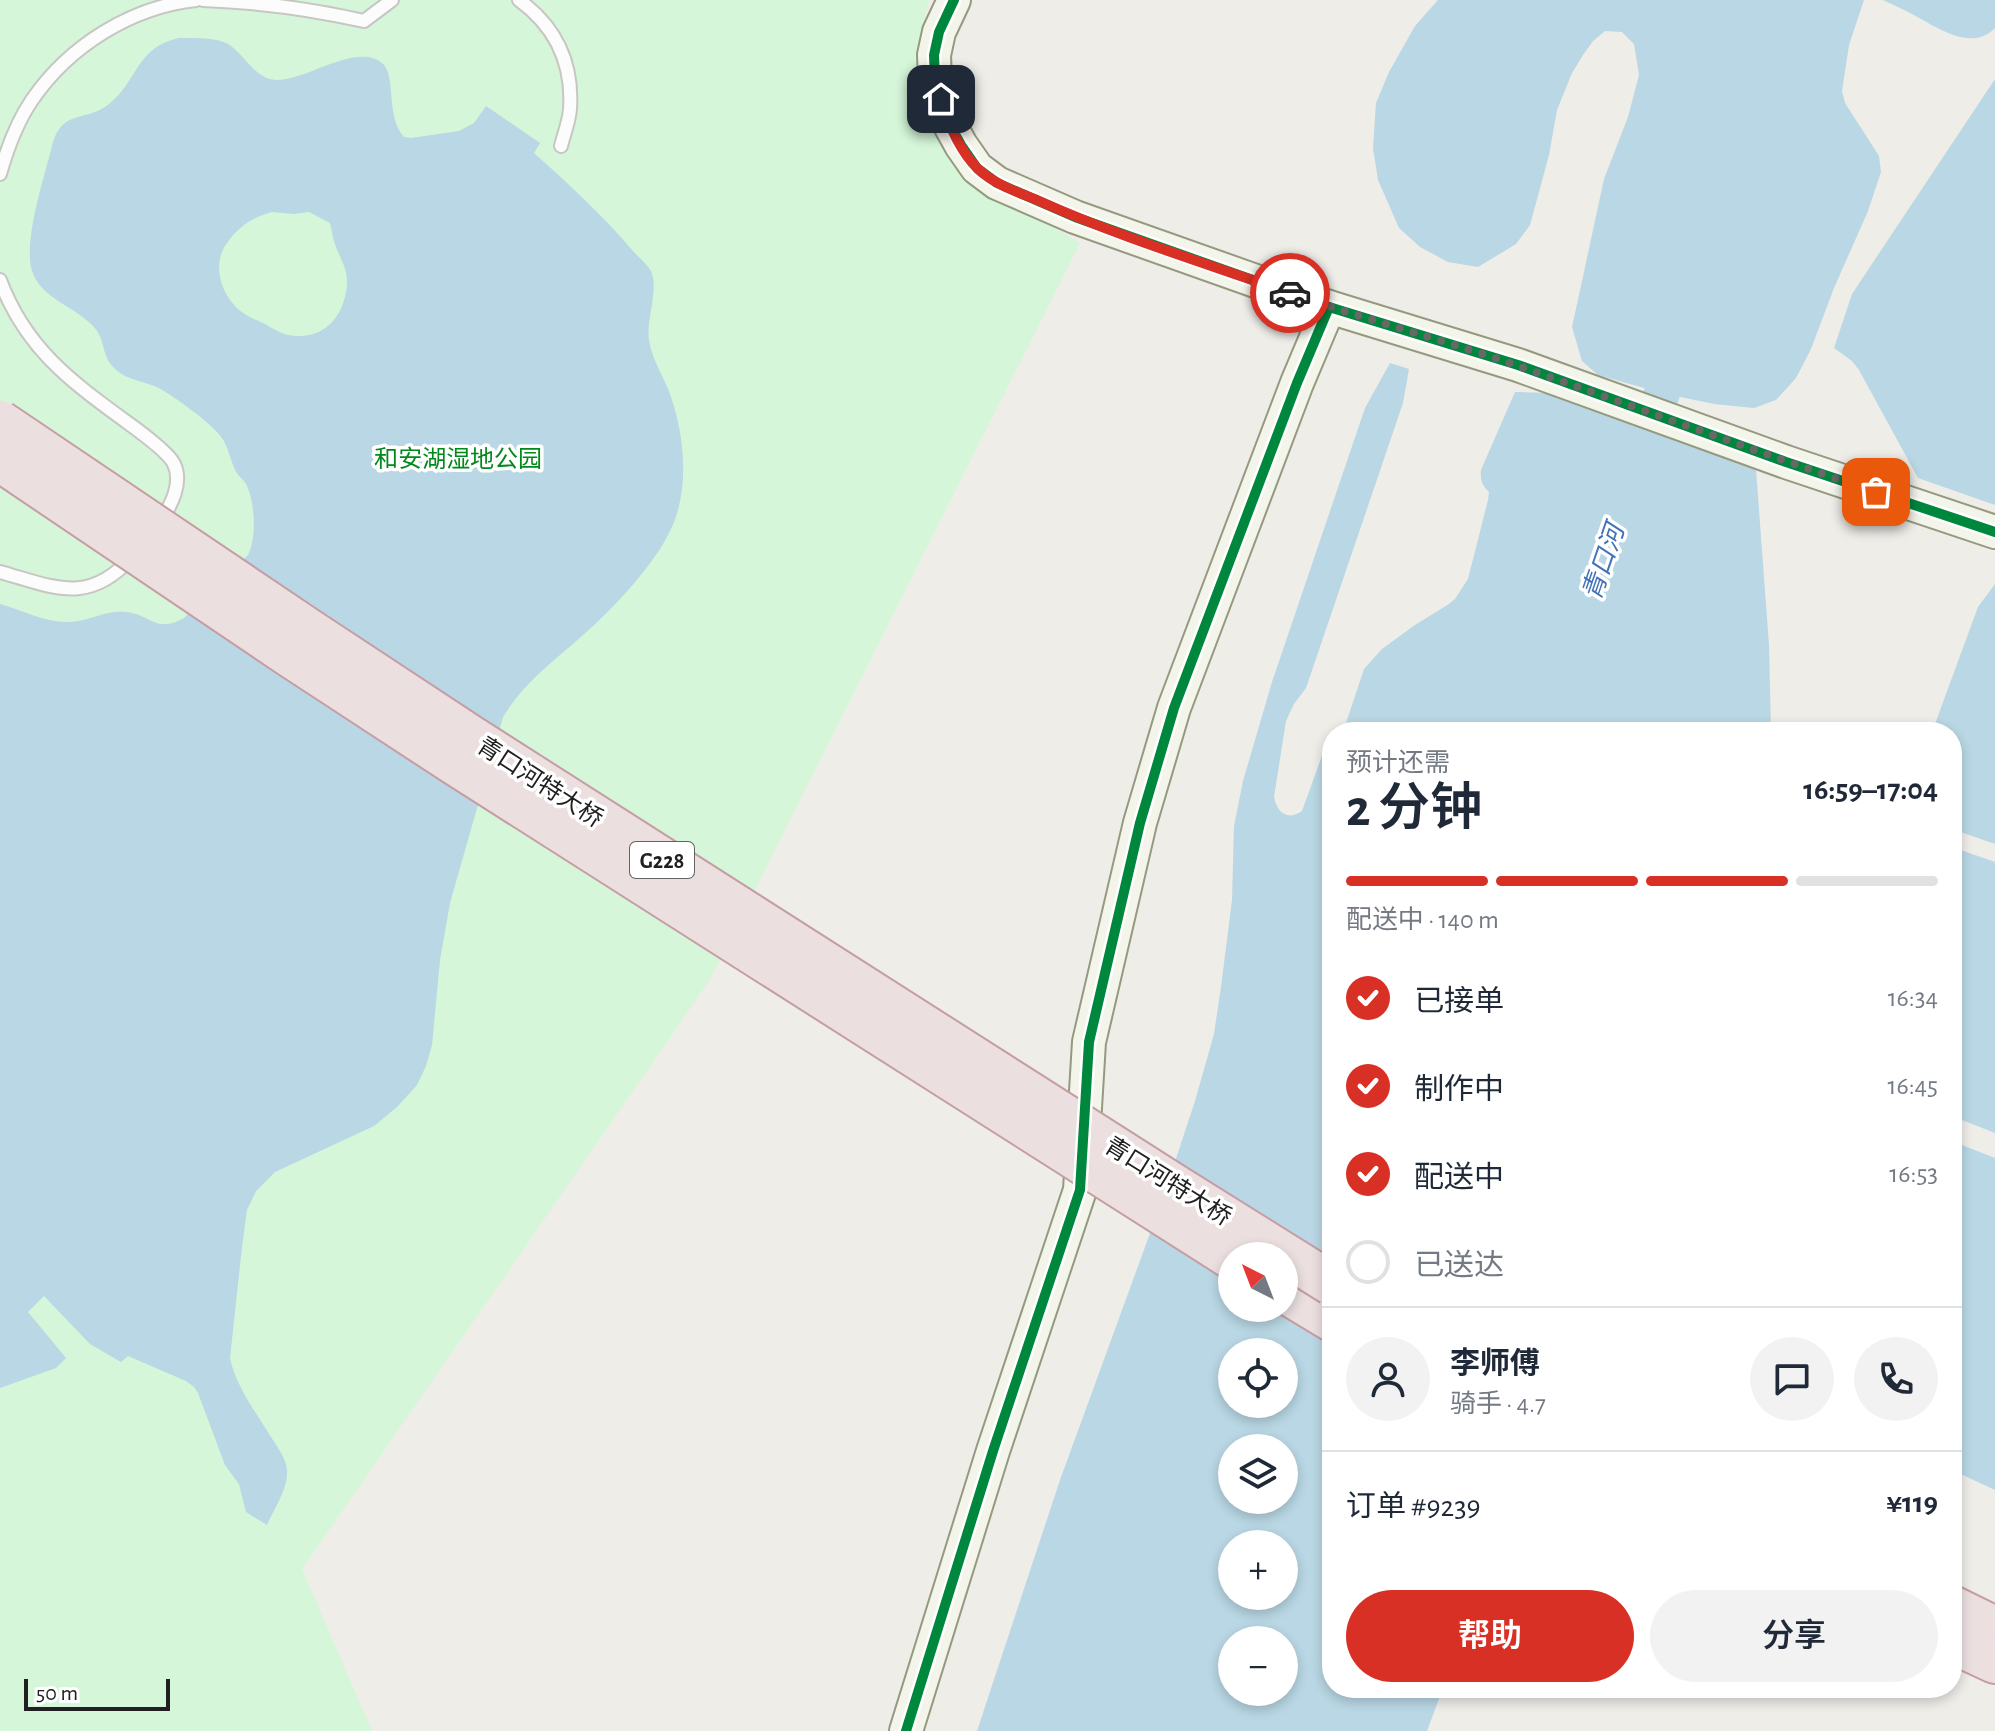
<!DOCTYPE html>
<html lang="zh">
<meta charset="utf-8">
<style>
:root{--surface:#fff;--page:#f2f2f3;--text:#1f2937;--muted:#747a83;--line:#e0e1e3;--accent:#d93025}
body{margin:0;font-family:"Alegreya Sans","Noto Sans SC",sans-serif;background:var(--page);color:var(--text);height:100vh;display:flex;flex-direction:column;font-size:30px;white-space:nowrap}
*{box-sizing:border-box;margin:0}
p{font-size:26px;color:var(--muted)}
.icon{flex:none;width:44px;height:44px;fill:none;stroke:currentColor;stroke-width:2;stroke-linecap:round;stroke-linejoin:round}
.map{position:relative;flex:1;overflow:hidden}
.side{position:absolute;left:1322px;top:722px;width:640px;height:976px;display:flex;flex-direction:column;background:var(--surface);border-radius:32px;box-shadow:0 4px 12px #0003}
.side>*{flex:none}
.needle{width:52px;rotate:318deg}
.controls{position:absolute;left:1218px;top:1242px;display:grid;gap:16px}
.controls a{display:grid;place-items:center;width:80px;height:80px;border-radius:50%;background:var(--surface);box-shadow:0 4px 12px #0003;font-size:40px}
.scale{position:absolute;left:24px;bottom:20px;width:146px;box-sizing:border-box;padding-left:8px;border:4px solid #202020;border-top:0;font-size:22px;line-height:28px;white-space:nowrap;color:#202020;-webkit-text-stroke:6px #fff;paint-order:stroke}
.pin{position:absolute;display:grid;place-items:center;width:68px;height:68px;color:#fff;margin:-34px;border-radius:16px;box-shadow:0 4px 12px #0006}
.courier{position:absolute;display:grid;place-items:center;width:80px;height:80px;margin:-40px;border:6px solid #d93025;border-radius:50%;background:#fff;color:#222;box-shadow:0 2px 10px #0007}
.head em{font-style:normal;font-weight:600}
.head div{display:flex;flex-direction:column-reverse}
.head{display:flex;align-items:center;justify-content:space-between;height:136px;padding:0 24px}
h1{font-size:52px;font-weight:600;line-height:60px}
.bar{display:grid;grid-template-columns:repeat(4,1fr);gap:12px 8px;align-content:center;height:96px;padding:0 24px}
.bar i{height:10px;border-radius:6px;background:var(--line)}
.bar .current{background:var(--accent)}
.bar p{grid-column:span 4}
.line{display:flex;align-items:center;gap:20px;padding:0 24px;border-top:2px solid var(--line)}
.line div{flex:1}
.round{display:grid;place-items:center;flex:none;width:84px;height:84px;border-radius:42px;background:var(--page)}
ol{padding:0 24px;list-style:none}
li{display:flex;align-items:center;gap:24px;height:88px}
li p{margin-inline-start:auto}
li .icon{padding:8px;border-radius:50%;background:var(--accent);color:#fff;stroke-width:4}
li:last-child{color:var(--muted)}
li i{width:44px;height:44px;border:4px solid var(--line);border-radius:50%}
.button{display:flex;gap:16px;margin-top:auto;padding:16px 24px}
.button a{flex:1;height:92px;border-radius:48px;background:var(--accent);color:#fff;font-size:32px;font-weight:600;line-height:92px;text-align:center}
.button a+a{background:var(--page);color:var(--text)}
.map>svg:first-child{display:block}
.park{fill:#d5f6d8}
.water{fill:#b9d7e4;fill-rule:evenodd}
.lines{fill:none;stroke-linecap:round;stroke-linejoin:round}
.river{stroke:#b9d7e4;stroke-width:36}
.lane-casing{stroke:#c7c6c4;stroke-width:16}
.secondary-casing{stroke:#95997f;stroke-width:36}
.highway-casing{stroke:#c69da5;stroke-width:46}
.lane{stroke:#fcfcfc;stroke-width:12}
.secondary{stroke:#f3f5eb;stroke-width:32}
.highway{stroke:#ebdfe0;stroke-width:42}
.highway-bridge-casing{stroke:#c69da5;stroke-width:46;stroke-linecap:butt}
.highway-bridge{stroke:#ebdfe0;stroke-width:42}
.cycleway-casing{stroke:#fff;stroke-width:15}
.cycleway{stroke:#00873e;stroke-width:10}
.done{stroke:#686866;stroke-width:8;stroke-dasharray:0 14.4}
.route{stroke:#d93025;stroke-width:10}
.labels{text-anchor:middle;stroke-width:7;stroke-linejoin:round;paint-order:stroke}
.shield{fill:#fff;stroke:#636363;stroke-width:2}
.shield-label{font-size:22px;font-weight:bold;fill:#202020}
.park-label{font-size:24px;fill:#03891b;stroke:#fff}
.street-label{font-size:24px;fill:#202020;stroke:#fff}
.water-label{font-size:26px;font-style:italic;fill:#4372b8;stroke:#fff}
</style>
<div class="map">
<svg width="1995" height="1731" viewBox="0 0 1995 1731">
<rect width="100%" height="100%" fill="#eeede8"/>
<polygon class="park" points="0,0 929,0 915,60 921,85 975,181 1080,243 709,981 302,1569 372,1731 0,1731"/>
<g class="water">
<polygon points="1438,0 1864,0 1849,45 1842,91 1845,103 1879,156 1881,172 1868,211 1834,288 1811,349 1796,378 1776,400 1754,408 1714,404 1662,393 1598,375 1582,361 1572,327 1579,295 1604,179 1628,117 1639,75 1634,44 1622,32 1605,31 1593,41 1583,55 1572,73 1557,110 1549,155 1530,225 1516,244 1478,267 1448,262 1420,247 1399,228 1378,180 1373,148 1376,103 1389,72 1415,26"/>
<path d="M1883,0H1995V28C1971,53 1935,26 1912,14C1903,9 1893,5 1883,0Z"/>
<path d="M179,38C194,38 215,37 228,44C245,54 254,79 276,80C307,81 355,42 382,63C397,75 385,116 404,137L411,138L459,131L474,123L486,106L540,143L534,153C569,184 602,215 633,251C638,257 650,266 652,274C658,292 646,321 649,340C652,361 665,378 671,397C684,435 689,484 674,522C669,535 661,548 653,559C631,590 603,618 574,643C547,666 522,686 503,717L450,903L440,960L432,1045L426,1066L417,1085L397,1107L374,1126L275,1172L256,1191L247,1210L242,1247L230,1358C236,1387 256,1412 271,1437C277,1447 287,1459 287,1471C288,1489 274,1509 267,1525L246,1512L239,1484L225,1465L198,1393L194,1387L186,1381L128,1356L121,1362L90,1344L44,1296L28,1312L66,1358L56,1368L0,1388V604C25,611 51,626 78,621C94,618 109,610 126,612C150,614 156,634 184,618L248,555C257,538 255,501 246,484C243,479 238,476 235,470C229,456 228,443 217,432C205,419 180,401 164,391C151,382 133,382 120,373C99,358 108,343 94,327C75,306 41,299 32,271C23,242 44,178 52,146C62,108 85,123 109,104C138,81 136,47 179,38ZM272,212L294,214L309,212L330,223C332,231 333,240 336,247C341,260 347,268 347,282C346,316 323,342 288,335C280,333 272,328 265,324C256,320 246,316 238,309C220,293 212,263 227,243C239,226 253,217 272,212Z"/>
<polygon points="1995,79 1995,505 1918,478 1859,370 1852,361 1834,348 1852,294"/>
<path d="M1390,363L1409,369L1403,403L1306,688L1294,704L1286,721L1274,797C1277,813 1288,821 1302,811L1323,753L1332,746V1688H1443L1427,1731H977L1060,1480L1164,1195L1195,1101L1214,1034L1221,987L1232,900L1234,826L1243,781L1272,682L1365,408ZM1232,1256H1284V1308H1232ZM1232,1352H1284V1404H1232ZM1232,1448H1284V1500H1232ZM1232,1544H1284V1596H1232ZM1232,1640H1284V1692H1232Z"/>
<path d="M1515,392L1549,393L1756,470L1769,645L1771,732H1343L1364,669L1382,649L1415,625L1449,604L1455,599L1468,579L1488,500L1489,492C1482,485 1480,480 1481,470Z"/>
<polygon points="1995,584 1995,844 1952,829 1952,732 1932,732 1978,607"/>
<polygon points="1952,847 1995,862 1995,1133 1952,1116"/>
<polygon points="1952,1141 1995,1158 1995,1490 1952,1470"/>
</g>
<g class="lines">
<polyline class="river" points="1633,477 1662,393"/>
<g class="lane-casing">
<g id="lane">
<path d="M203,0C258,2 311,9 364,21L392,0"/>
<path d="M519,0C556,27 573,64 570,109C569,122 564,134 561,146"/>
<path d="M0,174C7,149 17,122 32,100C69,46 131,7 196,0"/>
<path d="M0,280C25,347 69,380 124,420C135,428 169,452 174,464C183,483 171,505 161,521"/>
<path d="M0,572C54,587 88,606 132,557"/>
</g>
</g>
<g class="secondary-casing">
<g id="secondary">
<polyline points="954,0 939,32 934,55 935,81 946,118 961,145 977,168 997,183 1075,217 1329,307 1518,365 1786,462 1995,532"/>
<polyline points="906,1731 993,1451 1080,1190 1089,1042 1140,823 1174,708 1297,383 1329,307"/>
</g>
</g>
<g class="highway-casing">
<g id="highway">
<polyline points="1284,1291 1332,1320"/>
<polyline points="1952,1607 1995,1628"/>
<polyline points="1952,1642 1995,1662"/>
</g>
</g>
<use href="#lane" class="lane"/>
<use href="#secondary" class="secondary"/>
<use href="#highway" class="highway"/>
<g class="highway-bridge-casing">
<g id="highway-bridge">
<polyline points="0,422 307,629 471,737 1175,1186 1332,1284"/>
<polyline points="0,460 289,655 454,763 1232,1258"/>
</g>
</g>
<use href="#highway-bridge" class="highway-bridge"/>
<g class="cycleway-casing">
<g id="cycleway">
<polyline points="954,0 939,32 934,55 935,81 946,118 961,145 977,168 997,183 1075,217 1329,307 1518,365 1786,462 1995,532"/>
<polyline points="906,1731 993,1451 1080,1190 1089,1042 1140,823 1174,708 1297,383 1329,307"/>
</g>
</g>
<use href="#cycleway" class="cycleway"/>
</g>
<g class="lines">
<path class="done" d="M1290,293C1366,320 1445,340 1521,367C1639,408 1757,452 1876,492"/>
<path class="route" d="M941,99C948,123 960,151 978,169C994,184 1017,192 1037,200C1119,237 1205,263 1290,293"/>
</g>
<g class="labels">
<rect class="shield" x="630" y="842" width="64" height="36" rx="6"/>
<g class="shield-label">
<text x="662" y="868">G228</text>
</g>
<g class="park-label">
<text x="458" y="467">和安湖湿地公园</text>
</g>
<g class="street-label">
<text transform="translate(540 782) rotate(33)" y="8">青口河特大桥</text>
<text transform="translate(1168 1181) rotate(32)" y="8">青口河特大桥</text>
</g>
<g class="water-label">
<text transform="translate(1603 562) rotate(-71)" y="9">青口河</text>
</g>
</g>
</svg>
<div class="controls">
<a><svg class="needle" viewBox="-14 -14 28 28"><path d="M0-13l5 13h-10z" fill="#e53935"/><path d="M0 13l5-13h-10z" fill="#747a83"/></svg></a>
<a><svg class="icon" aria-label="locate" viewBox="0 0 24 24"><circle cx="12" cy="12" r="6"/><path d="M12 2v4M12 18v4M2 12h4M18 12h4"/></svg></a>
<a><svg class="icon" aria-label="layers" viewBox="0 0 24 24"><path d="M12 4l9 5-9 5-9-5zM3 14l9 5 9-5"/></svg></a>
<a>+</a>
<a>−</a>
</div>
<div class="scale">50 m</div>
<div class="pin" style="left:1876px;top:492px;background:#ea580c"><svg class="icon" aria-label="bag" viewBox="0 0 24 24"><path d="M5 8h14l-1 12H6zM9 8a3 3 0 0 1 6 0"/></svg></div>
<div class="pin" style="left:941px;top:99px;background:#1f2937"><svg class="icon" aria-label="home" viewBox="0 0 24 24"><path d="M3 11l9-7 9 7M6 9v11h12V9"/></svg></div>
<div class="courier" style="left:1290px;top:293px"><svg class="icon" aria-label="car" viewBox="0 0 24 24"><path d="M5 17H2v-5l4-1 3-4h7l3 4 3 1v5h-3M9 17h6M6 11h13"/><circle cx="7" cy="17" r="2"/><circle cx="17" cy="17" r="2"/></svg></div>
<section class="side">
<div class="head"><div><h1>2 分钟</h1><p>预计还需</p></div><em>16:59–17:04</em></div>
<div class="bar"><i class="current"></i><i class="current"></i><i class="current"></i><i></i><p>配送中 · 140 m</p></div>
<ol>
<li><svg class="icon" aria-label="check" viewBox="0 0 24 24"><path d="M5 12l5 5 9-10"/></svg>已接单<p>16:34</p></li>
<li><svg class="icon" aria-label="check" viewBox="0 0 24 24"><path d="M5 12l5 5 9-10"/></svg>制作中<p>16:45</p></li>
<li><svg class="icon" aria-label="check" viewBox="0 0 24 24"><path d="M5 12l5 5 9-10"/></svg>配送中<p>16:53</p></li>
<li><i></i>已送达</li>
</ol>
<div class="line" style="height:144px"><a class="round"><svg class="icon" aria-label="person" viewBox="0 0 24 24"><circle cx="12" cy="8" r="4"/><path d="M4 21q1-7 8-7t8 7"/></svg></a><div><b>李师傅</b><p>骑手 · 4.7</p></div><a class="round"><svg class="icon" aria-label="chat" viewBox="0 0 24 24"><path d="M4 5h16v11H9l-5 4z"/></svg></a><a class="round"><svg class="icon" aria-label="phone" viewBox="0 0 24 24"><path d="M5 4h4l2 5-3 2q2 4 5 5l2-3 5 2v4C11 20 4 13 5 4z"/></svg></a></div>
<div class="line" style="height:104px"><div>订单 #9239</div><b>¥119</b></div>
<div class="button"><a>帮助</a><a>分享</a></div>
</section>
</div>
